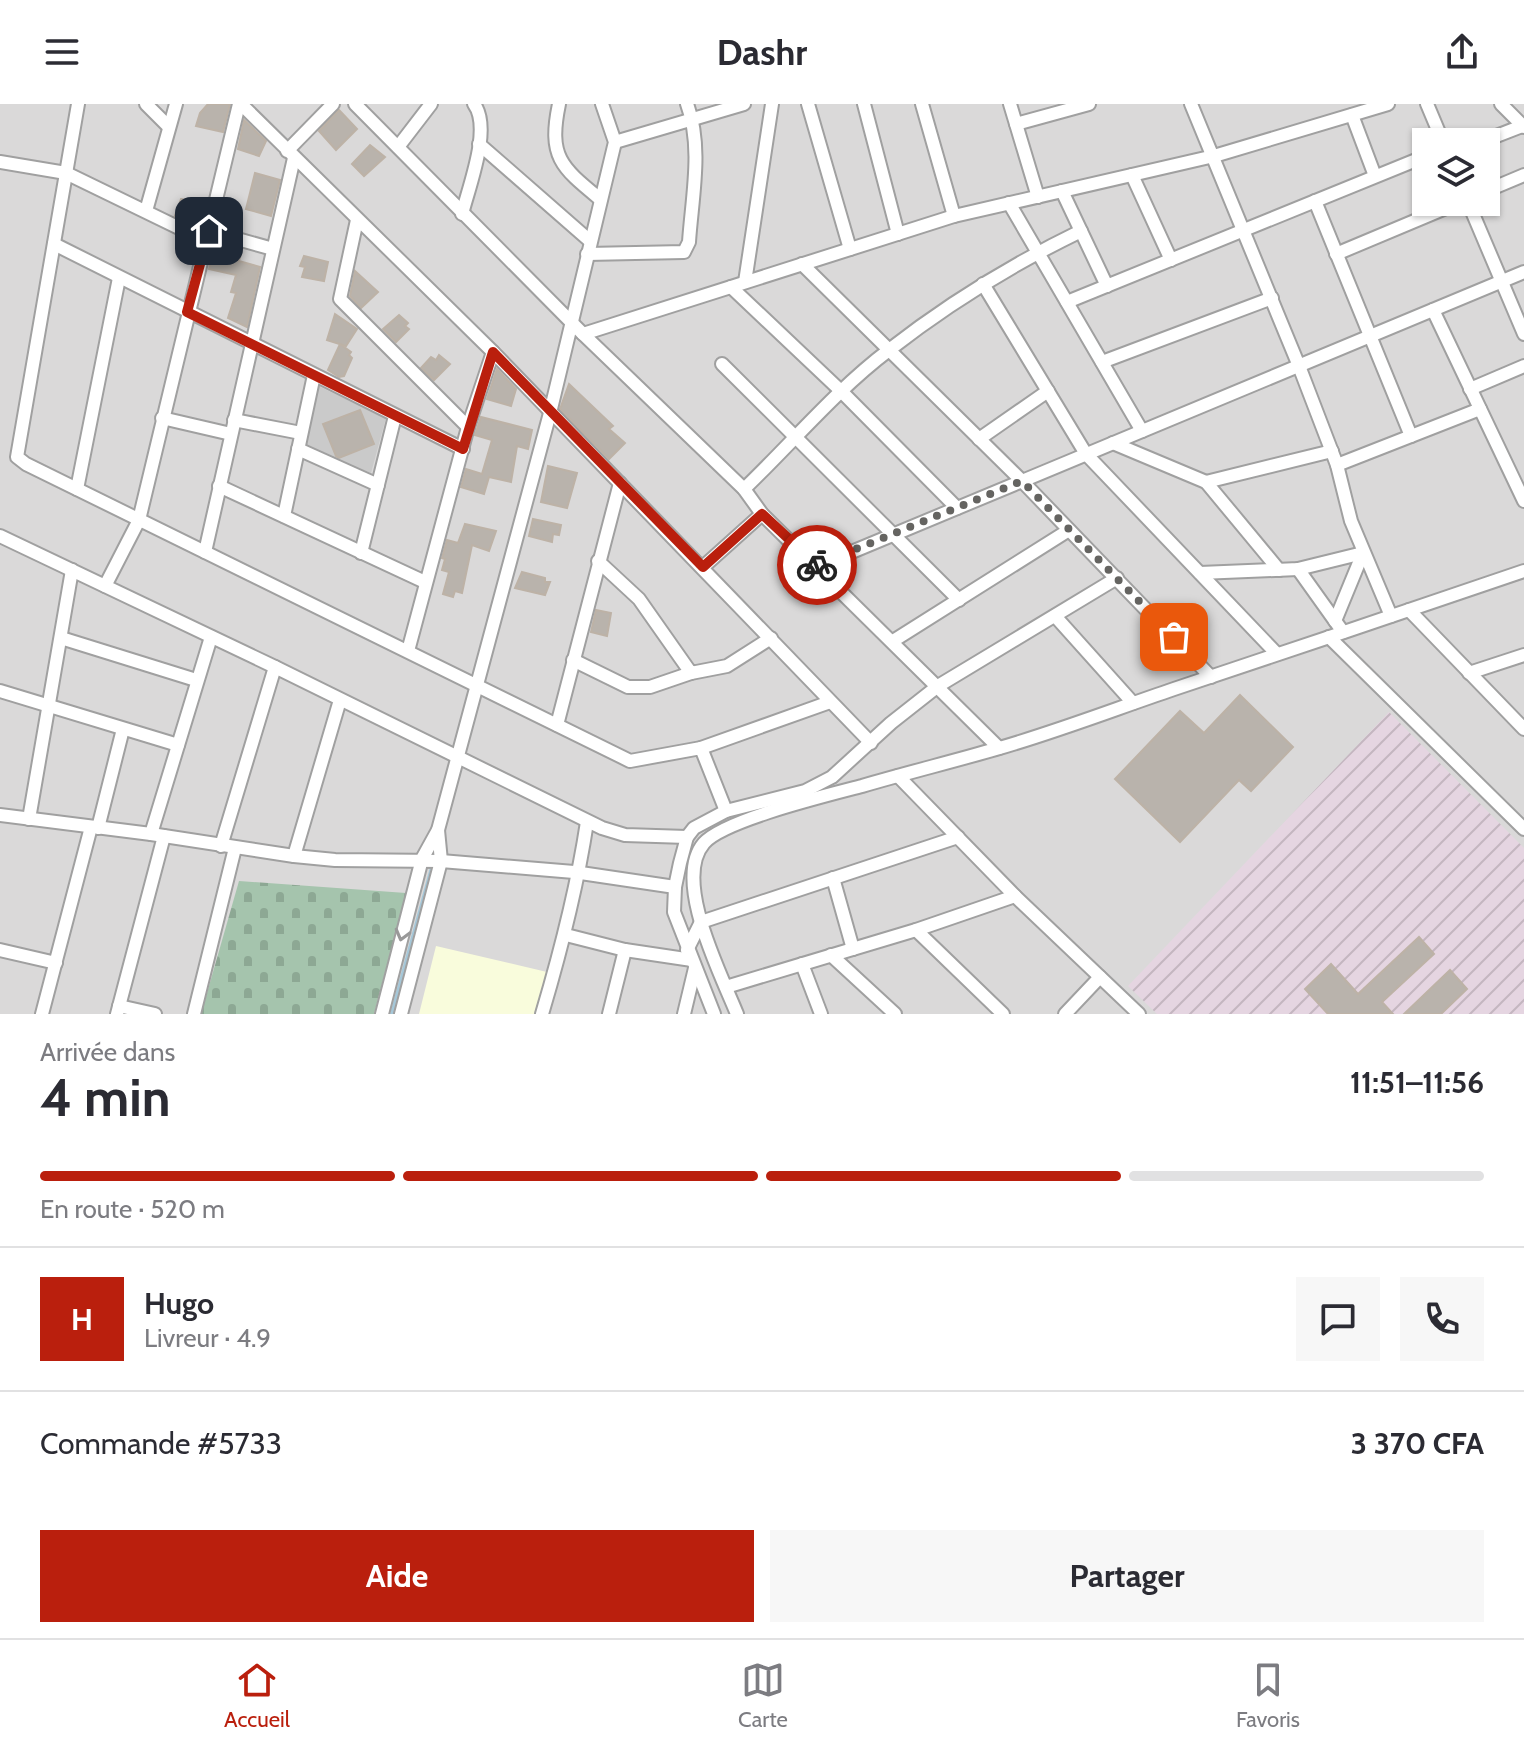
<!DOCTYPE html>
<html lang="fr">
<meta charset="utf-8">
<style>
:root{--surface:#fff;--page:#f7f7f7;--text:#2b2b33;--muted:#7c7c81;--line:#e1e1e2;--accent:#ba1f0d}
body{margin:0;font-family:Cabin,sans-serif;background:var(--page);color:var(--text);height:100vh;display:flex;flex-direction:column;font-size:30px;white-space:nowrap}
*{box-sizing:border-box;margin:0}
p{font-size:26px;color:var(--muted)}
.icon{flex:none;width:44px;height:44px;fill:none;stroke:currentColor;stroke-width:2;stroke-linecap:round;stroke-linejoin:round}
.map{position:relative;height:910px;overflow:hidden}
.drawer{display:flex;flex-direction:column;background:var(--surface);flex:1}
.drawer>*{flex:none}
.fabs{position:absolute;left:1412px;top:24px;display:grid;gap:16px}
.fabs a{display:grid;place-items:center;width:88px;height:88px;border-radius:0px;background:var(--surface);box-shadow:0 2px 6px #0004;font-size:40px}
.pin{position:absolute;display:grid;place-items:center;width:68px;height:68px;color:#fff;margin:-34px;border-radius:16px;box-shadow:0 4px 12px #0006}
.courier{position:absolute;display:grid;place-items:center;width:80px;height:80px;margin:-40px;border:6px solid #ba1f0d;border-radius:50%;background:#fff;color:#222;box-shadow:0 2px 10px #0007}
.summary em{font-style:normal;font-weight:800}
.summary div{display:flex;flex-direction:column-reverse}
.summary{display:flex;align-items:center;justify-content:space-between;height:136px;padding:0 40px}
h1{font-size:52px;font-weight:800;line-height:60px}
.bar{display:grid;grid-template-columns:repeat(4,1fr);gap:12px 8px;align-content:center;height:96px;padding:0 40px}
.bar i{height:10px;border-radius:6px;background:var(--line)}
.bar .selected{background:var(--accent)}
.bar p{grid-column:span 4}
.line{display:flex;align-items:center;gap:20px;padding:0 40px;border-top:2px solid var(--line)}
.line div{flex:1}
.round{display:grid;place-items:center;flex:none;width:84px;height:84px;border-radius:0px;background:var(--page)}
.button{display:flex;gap:16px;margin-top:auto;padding:16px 40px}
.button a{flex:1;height:92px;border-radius:0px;background:var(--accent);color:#fff;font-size:32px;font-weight:800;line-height:92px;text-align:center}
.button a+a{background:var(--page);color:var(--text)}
header{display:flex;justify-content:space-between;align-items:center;height:104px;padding:0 40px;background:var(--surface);font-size:36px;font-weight:800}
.menu{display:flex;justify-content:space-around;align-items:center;height:112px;border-top:2px solid var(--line);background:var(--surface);font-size:22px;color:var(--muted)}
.menu a{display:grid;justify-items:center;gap:4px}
.menu .selected{color:var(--accent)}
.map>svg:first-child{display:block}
.residential{fill:#dad9d9;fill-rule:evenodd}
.industrial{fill:url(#industrial-furrows)}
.education{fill:#f9fcdc}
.religious{fill:#cacaca}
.cemetery{fill:url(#cemetery-stones)}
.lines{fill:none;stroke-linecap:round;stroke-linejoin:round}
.stream{stroke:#a5c7d8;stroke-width:4}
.building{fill:#b9b3ac;stroke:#bdb2a6;stroke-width:2}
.minor-casing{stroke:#a0a0a0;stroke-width:16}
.minor{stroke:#fff;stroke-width:12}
.oneway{stroke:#999}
.done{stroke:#656461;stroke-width:8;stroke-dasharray:0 14.4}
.route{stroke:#ba1f0d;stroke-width:10}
</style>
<header><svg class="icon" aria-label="menu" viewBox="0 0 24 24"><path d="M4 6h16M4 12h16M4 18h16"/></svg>Dashr<svg class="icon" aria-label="share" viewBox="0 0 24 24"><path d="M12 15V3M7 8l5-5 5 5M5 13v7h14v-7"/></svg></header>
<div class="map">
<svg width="1524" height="910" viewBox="0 0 1524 910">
<defs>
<pattern id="industrial-furrows" width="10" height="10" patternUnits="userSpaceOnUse" patternTransform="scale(2)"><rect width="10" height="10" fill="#e5d5e1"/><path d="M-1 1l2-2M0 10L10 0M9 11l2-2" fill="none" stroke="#c4b6c0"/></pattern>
<pattern id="cemetery-stones" width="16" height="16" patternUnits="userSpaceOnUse" patternTransform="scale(2)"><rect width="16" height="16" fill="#a5c4ad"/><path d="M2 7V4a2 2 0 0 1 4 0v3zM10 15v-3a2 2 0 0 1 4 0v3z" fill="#8da894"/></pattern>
</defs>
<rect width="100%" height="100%" fill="#edeae2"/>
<path class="residential" d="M0,0H1524V910H0ZM1426,38H1486V98H1426Z"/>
<polygon class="industrial" points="1389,608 1524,744 1524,910 1157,910 1128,882"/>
<polygon class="education" points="436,842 547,868 534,910 419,910"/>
<polygon class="religious" points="318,282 386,314 371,369 306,344"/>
<polygon class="cemetery" points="239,777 406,789 374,910 201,910"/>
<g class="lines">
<polyline class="stream" points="392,910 433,760"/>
</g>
<g class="building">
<polygon points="208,0 230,0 223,28 196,22 200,9"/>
<polygon points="339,6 357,25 336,46 319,27"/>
<polygon points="244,16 266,37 259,52 238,45"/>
<polygon points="370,41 385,53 364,72 352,60"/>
<polygon points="255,69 280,76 271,112 246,105"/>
<polygon points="181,95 206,99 200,122 175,112"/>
<polygon points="215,138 242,146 239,157 260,163 247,223 228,214 236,189 231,188 236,171 209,165"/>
<polygon points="304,152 328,158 324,177 302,173 305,163 300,162"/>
<polygon points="355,167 378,188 361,204 350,192"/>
<polygon points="335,210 357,225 346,242 327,236"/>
<polygon points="399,211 408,219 405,222 409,225 396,238 383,225"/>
<polygon points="340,240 351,248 349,251 352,254 344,272 339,273 328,266"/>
<polygon points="439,251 450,260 434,276 421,264 431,253 436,256"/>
<polygon points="497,265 516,285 511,302 487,295"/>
<polygon points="569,280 613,322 609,325 625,339 609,355 560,305"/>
<polygon points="360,306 374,340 339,354 336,352 323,320"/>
<polygon points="481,313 532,326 528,345 517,342 511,378 489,373 484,390 461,383 466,365 482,370 492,336 475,331"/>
<polygon points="548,362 577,369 567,404 541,398"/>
<polygon points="533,415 561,421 559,431 553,430 552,438 529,432"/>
<polygon points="465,420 496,427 489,447 472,441 462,489 455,487 453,493 443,490 449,468 442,466 445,455 442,454 447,436 458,439"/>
<polygon points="522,468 545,474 545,478 550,478 545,491 515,484"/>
<polygon points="596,506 611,509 607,532 591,528"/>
<polygon points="1240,591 1293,643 1251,687 1239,676 1180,738 1115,675 1180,607 1204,629"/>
<polygon points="1419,833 1434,850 1382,898 1393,910 1328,910 1305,885 1331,860 1358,890"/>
<polygon points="1450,866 1467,885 1441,910 1404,910"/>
</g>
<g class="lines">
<g class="minor-casing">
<g id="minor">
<polyline points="78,0 17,353 26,360 630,657 701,644 726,707"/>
<polyline points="146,0 169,23"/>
<polyline points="241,0 493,248 871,639"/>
<polyline points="355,0 583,230 744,385 762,410 999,644"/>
<path d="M559,0C548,53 561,63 600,95"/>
<polyline points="808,0 850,145"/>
<polyline points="864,0 898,130"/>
<polyline points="922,0 954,112"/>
<polyline points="1010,0 1038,93"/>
<polyline points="1191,0 1299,262 1337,361 1351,417 1391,512"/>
<polyline points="1427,0 1443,38"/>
<polyline points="1501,0 1524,23"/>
<polyline points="1352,11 1375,72"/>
<polyline points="1016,20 1089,0"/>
<polyline points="615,38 744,0"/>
<polyline points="1481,38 1522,22"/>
<polyline points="479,40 590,137"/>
<polyline points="398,43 431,0"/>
<polyline points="287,47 333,0"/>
<polyline points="0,58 66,69 206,137"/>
<polyline points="1132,71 1171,156"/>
<polyline points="1062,87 1107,182"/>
<polyline points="1486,87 1524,71"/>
<polyline points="1315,97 1411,332"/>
<polyline points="1468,98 1524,230"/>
<polyline points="1009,99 1142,327"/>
<polyline points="146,107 176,0"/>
<path d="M462,110C469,82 492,24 474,0"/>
<polyline points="357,116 340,195 468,323"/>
<polyline points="209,127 273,145"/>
<polyline points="54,140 463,345"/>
<path d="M587,150L684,148L689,138C692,93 703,43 687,0"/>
<polyline points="1336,150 1460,98"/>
<polyline points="802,160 1022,377 1211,573"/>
<polyline points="745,178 772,0"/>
<polyline points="983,180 1086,350 1277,550"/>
<polyline points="731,183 842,288 957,404"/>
<polyline points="1067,198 1426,52"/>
<polyline points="1433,206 1524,397"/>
<polyline points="583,230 954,112 1214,52 1388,0"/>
<polyline points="1102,258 1272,194"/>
<polyline points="722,260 959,496"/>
<polyline points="1470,285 1524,262"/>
<polyline points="162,314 231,330"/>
<polyline points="234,316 301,329"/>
<polyline points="979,335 1048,287"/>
<polyline points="1113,339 1206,378 1279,466"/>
<polyline points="298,345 378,381"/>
<polyline points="1337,361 1480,305"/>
<polyline points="1206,378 1332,347"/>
<polyline points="219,382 425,478"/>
<polyline points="77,385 119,174"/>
<path d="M744,385C792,339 836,286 889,246C949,199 1013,160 1081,127"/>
<polyline points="284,412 314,271"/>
<polyline points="0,432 275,563 602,724 625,731 687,733"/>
<polyline points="205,448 294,54"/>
<polyline points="361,449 395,312"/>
<polyline points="598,457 639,495 691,569 727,562 771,534"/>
<polyline points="818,462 1524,168"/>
<polyline points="703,463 762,410"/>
<polyline points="1298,465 1343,528"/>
<polyline points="1200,469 1298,465 1363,449"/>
<polyline points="105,482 139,416 239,0"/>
<polyline points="1409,506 1524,625"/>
<polyline points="1055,512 1133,599"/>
<polyline points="1335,517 1363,449"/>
<polyline points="1329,533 1524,725"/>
<polyline points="61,534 196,576"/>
<polyline points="893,537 1069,426"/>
<polyline points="408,547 468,323 493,248"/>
<polyline points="573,556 628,583 650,583 691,569"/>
<polyline points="1469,569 1524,551"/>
<polyline points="0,587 178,641"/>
<polyline points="557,621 620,379"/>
<polyline points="701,644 830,598"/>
<polyline points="898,672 1015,792 1139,910"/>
<polyline points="0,711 151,730 294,752 335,756 441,757 574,768 675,783"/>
<polyline points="29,715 72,466"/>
<polyline points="98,724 123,625"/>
<polyline points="151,730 211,533"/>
<polyline points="221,742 275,563"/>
<polyline points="294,752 340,596"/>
<polyline points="833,774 853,845"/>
<polyline points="916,826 1003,910"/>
<polyline points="566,831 625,846 692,856"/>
<polyline points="0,846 56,859"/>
<polyline points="687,846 701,818 958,733"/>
<polyline points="831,851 895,910"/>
<polyline points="802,860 821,910"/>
<polyline points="726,883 916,826 1015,792"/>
<polyline points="119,902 155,910"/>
<polyline points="42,910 91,723"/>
<polyline points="117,910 164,732"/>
<polyline points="194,910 235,744"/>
<polyline points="382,910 422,755 438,726 550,309 615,38 602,0"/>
<polyline points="401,910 441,757 438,726"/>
<path d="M542,910C561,846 577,784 587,718"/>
<polyline points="609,910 625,846"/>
<polyline points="684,910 695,864"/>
<polyline points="714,910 674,808 675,783 680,759 687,733 694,724 726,707 805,687 832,673 891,619 938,582 1117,474"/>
<path d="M737,910C721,870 672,776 704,739C724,716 828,691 862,682C906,669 951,658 996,645C1056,628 1115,605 1174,585C1291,546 1407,507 1524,467"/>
<polyline points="1065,910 1100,873"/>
</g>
</g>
<use href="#minor" class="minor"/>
</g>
<defs><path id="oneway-chevron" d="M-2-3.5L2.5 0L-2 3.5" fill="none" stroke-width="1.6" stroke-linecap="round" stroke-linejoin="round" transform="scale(2)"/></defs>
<use class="oneway" href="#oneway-chevron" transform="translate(402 831) rotate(105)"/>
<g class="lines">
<polyline class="done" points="817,461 1022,377 1174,533"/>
<polyline class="route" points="209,127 187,208 463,345 493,248 703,463 762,410 817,461"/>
</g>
</svg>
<div class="fabs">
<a><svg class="icon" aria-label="layers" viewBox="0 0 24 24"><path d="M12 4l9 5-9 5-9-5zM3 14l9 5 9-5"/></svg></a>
</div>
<div class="pin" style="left:1174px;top:533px;background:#ea580c"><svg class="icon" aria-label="bag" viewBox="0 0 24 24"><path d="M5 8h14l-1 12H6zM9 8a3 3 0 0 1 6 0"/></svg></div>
<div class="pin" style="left:209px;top:127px;background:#1f2937"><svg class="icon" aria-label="home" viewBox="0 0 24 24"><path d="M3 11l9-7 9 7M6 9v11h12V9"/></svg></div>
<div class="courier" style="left:817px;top:461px"><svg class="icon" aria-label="bike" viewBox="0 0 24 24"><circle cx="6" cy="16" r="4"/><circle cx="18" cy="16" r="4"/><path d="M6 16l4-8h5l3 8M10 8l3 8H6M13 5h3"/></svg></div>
</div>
<section class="drawer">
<div class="summary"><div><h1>4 min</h1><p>Arrivée dans</p></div><em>11:51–11:56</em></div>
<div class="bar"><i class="selected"></i><i class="selected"></i><i class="selected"></i><i></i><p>En route · 520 m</p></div>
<div class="line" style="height:144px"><b class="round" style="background:var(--accent);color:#fff">H</b><div><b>Hugo</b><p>Livreur · 4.9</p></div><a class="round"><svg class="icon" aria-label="chat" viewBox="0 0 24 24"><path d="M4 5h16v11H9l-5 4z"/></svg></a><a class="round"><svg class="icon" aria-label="phone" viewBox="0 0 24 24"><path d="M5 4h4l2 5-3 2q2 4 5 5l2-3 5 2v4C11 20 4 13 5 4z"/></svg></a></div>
<div class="line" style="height:104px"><div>Commande #5733</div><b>3 370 CFA</b></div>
<div class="button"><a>Aide</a><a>Partager</a></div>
</section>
<nav class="menu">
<a class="selected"><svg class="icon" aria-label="home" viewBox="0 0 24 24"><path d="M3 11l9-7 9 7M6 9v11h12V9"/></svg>Accueil</a>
<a><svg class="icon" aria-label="map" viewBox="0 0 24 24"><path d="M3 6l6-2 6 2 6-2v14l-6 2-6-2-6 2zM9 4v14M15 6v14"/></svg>Carte</a>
<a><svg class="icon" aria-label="saved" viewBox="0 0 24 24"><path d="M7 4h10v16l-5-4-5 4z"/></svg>Favoris</a>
</nav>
